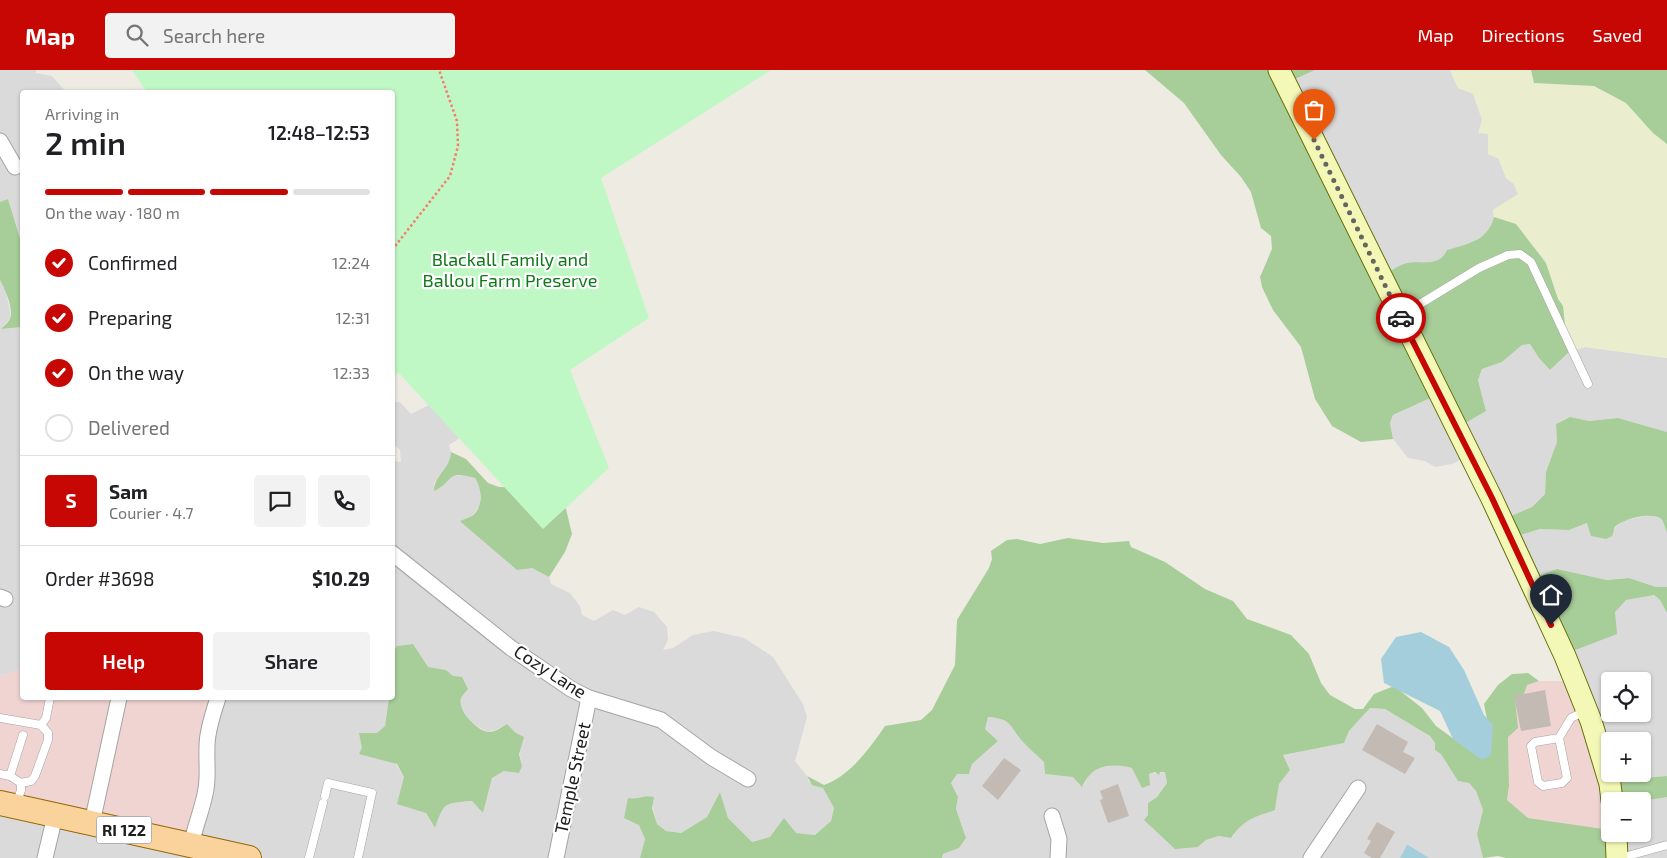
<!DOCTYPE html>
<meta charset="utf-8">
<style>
:root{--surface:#fff;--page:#f2f2f2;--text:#202124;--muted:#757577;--line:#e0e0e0;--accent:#c60704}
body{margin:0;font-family:"Exo 2",sans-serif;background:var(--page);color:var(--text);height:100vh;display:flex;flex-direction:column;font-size:19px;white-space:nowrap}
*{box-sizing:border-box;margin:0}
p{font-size:16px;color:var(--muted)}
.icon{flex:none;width:28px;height:28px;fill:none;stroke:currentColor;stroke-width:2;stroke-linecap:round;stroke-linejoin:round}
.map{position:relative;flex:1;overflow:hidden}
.drawer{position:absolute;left:20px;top:20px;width:375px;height:610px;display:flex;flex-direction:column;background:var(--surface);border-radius:5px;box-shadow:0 1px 4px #0004}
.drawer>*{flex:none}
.buttons{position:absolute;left:1601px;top:602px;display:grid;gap:10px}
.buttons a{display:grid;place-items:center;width:50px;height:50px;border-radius:5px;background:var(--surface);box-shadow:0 1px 4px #0004;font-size:25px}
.pin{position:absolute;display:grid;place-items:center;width:42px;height:42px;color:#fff;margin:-51px -21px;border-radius:50% 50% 50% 0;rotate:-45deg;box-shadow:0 0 5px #0007}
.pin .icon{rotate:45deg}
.courier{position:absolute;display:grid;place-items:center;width:50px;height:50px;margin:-25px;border:4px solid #c60704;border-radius:50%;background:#fff;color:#222;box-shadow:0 1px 6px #0007}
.head em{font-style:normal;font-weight:600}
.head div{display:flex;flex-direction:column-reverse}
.head{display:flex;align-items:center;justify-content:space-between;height:85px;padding:0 25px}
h1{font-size:32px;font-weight:600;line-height:38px}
.bar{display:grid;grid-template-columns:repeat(4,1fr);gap:8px 5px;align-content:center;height:60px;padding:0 25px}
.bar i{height:6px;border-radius:4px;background:var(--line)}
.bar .selected{background:var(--accent)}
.bar p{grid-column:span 4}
.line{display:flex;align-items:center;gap:12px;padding:0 25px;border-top:1px solid var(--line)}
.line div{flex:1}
.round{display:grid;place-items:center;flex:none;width:52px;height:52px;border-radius:5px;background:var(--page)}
ol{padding:0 25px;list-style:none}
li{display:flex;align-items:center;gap:15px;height:55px}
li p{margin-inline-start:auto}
li .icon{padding:5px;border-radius:50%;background:var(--accent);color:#fff;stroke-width:4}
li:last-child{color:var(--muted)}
li i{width:28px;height:28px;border:2px solid var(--line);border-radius:50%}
.action{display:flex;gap:10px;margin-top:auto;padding:10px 25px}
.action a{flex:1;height:58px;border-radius:5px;background:var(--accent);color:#fff;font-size:20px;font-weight:600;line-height:58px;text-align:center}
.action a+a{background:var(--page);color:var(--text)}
header{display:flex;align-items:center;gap:30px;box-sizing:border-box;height:70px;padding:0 25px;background:var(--accent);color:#fff}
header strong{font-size:24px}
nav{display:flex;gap:28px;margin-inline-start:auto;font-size:18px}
.search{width:350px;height:45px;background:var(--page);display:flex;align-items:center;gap:12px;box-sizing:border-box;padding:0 18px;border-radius:5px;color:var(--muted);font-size:19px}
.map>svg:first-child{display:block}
.residential{fill:#dbdada;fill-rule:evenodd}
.commercial{fill:#efd4d2}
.farmland{fill:#eaedce}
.forest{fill:#a7cd98}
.park{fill:#c0f8c5}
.water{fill:#a4cedb}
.building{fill:#c3bab3}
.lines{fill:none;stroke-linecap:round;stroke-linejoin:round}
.lane-casing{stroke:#a4a4a4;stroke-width:9}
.street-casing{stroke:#a4a4a4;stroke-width:17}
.secondary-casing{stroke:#647107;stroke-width:23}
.primary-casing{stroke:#936603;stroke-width:26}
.path{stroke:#f77c6b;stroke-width:2.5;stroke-dasharray:2.5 2.5;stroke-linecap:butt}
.lane{stroke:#fff;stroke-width:8}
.street{stroke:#fff;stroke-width:15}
.secondary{stroke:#f4f8b7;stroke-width:21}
.primary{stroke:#fad39c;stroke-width:24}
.done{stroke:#666562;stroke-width:5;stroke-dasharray:0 9}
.route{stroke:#c60704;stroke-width:6}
.labels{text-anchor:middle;stroke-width:4.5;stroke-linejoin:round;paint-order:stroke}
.shield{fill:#fff;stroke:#616161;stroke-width:1}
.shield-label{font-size:16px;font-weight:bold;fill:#1d1d1d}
.park-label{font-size:18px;fill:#0d7918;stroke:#fff}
.street-label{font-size:18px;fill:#1d1d1d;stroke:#fff}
</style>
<header>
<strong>Map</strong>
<div class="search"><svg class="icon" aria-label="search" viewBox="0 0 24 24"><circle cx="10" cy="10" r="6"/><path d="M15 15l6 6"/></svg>Search here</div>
<nav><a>Map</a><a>Directions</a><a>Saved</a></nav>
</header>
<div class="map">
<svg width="1667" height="788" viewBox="0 0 1667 788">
<rect width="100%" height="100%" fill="#eeebe3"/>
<g class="residential">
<polygon points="0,0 36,0 36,3 52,6 66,22 22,22 22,98 20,99 22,104 22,175 8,129 0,132"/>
<polygon points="1315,0 1450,0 1458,18 1473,24 1506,108 1514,114 1518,125 1493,140 1494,147 1492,156 1488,162 1471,173 1447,180 1444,186 1437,192 1404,194 1383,205 1287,14"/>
<polygon points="0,210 6,221 11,247 1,259 22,257 22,599 0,606"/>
<polygon points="1530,274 1539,288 1550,300 1569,282 1585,277 1667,288 1667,362 1618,348 1589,351 1570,347 1565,349 1556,354 1557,372 1546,402 1545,424 1532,437 1509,447 1469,386 1452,394 1435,397 1425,391 1408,388 1393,369 1390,353 1393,345 1437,325 1486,341 1478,310 1482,299 1502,292 1522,275"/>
<polygon points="393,332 400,332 411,344 429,335 460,368 449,375 451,382 451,387 448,396 434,413 434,420 440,418 451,406 463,405 475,408 480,416 480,435 473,445 461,451 532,498 549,507 551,514 570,523 580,536 582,545 594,551 613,540 625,545 639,537 654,542 667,557 668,570 663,580 673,578 693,565 714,561 744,568 773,587 803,634 807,647 795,691 807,706 809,712 823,718 834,738 831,751 815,765 796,763 770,767 752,772 728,748 720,722 707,747 681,763 666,761 657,754 650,726 635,730 628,728 645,769 640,788 0,788 0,736 218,628 389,628 385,656 377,663 434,757 435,757 441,741 450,733 472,731 483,743 492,708 504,701 522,696 516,663 507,654 495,660 488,662 471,653 460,635 461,627 453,606 446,600 427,597 413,574 397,576 393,582 393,391 401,392 400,380 393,374"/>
<polygon points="1651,445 1660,448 1665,455 1667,463 1667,517 1656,517 1629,508 1607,510 1557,499 1530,509 1511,468 1541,459 1569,460 1587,453 1614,458 1625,450"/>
<path d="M1653,525L1660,530L1667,543V706L1643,708L1638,704H1642V671H1610V698L1565,584L1626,530ZM1610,611H1642V644H1610Z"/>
<polygon points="1370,638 1385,639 1430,666 1435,673 1435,680 1441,683 1458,711 1469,713 1476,721 1483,740 1477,764 1483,788 942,788 943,784 959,778 966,768 956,739 958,727 951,713 957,704 969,704 972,694 998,671 985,659 988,647 1001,648 1012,655 1022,671 1044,692 1045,704 1074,707 1083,716 1090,704 1099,698 1122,694 1149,704 1165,702 1167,713 1157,727 1148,733 1198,777 1206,770 1220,766 1231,768 1240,756 1253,747 1275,740 1279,714 1290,700 1283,685 1344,673 1349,661"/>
<polygon points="1659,727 1667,727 1667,788 1616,788 1616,764 1642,764 1642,731"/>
</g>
<g class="commercial">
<polygon points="22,599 22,628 218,628 194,777 0,736 0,606"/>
<polygon points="1573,609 1610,731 1610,760 1528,748 1507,730 1509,716 1508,667 1515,629 1526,615 1539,611 1561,611"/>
</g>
<polygon class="farmland" points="1450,0 1531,0 1534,13 1594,16 1626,33 1653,63 1667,74 1667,288 1585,277 1569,282 1567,274 1563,236 1558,229 1546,193 1494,147 1493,140 1518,124 1514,114 1506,108 1499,89 1488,84 1488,64 1478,63 1482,50 1473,24 1458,18"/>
<g class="forest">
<path d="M1145,0H1315L1287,13L1383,205C1390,202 1397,196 1404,194C1420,189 1439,199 1447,180C1467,174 1488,171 1494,147L1516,154L1546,193L1558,229L1563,236L1567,274L1569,282L1550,300L1539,288L1530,274L1522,275L1502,292L1482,299L1478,310L1486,341L1460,356L1437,325L1393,345L1390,353L1393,369L1361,372L1332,356L1315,329L1301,277L1273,240L1262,217L1260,207L1272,179L1271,166L1261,158L1251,122L1241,107L1221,85L1184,33Z"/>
<polygon points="1531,0 1667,0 1667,74 1653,63 1626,33 1594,16 1534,13"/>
<path d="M8,129L22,175V257L1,259C5,255 10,251 11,246C12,235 5,219 0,210V132Z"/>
<path d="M1570,347L1589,351L1618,348L1667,362V463C1665,458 1664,451 1660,448C1650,442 1621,449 1614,458C1614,459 1613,465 1612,466L1606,469L1591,466L1587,453L1569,460L1540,459L1511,468L1509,447L1532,437L1545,424L1546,402L1557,372L1556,354Z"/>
<path d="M451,382L466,389L488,413L499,417L539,418L557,429L566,439L572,464L565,482L549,507L532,498L517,500L462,453L460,451C464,449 468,448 472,446C484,437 482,419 475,408C445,399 454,412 434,421C434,405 450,400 451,382Z"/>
<path d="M1068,468L1103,473L1129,471L1131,477L1165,492L1205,519L1233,531L1247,549L1291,565L1309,584L1321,613L1330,625L1355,639H1363L1374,624L1394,616L1422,638L1436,656L1465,677L1490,664L1484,634L1498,615L1512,604L1528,603L1539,611L1527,615L1524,624L1515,629L1518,658L1508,667L1509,716L1507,730L1528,748L1610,760L1616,788H1506L1498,786L1483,788L1477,764L1483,740L1476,721L1469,713L1458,711L1441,684L1435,680V673L1430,666L1385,639L1370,638L1349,661L1344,673L1283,685L1290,700L1279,714L1275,740C1255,747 1244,749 1231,768L1219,766L1206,770L1198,777L1175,779L1144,750L1148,745V733L1157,727L1167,713L1165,702H1160L1159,705L1155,702L1149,704L1150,715L1142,718L1132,698C1119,694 1098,694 1089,706C1086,709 1084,713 1082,717L1073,707L1045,704L1044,692C1037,685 1029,679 1023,672C1009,656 1013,649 988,647L985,659L998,671L972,694L969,704H957L951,713L958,727L956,739L966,768L959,778L943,784L942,788H640L645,769L639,755L624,748L628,728C638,730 646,724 654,727L652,738L657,754L666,761L681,763L707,747L720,722L728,748L752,772L770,767L784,748L796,763L815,765L831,751L834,738L823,718L812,715L807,706L824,715C850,706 870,678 885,656L921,650L932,640L955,595L957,550L989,498L992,489L991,481L1007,470L1017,469L1040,474Z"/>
<polygon points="1557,499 1607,510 1629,508 1656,517 1667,517 1667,543 1660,530 1654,525 1626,530 1615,542 1617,564 1565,584 1530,509"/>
<path d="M413,574L428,597L446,600L453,606L462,607L468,619C466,622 462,625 461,628C457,640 477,661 489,662C495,662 502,657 507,654L516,663L524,667L519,684L522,696L519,703L504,701L492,708L483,743L472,731C445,733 444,732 435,758L426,743L397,734L404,707L397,694L359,684L362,678L359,663H377L385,656L389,628H392L393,582L397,576Z"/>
<polygon points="1610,704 1638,704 1643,708 1667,706 1667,727 1642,731 1611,731"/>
</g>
<polygon class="park" points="132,0 771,0 601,108 649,248 570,300 609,398 543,459 398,302 393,309 392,22 147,22"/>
<g class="water">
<polygon points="1421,562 1449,577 1464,600 1484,645 1493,655 1491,685 1482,690 1453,669 1440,641 1384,613 1381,589 1396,567"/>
<polygon points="1407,775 1408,775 1429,788 1400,788"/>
</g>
<g class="building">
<polygon points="1545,620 1551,656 1521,661 1514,626"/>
<polygon points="1377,654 1408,672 1403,682 1415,688 1405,704 1362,680"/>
<polygon points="1004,688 1021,700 998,730 982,716"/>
<polygon points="1118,714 1129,746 1108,753 1100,730 1103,729 1100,721"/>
<polygon points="1377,752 1395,762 1380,788 1372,788 1364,783 1371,771 1367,769"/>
</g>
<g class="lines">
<g class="lane-casing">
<g id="lane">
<polyline points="1402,245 1479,198 1508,185 1520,184 1531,192 1588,314"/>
<polyline points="0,648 41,655 48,663 48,670 35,706 31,711 21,713"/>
<polyline points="41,655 46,648 50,628"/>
<polyline points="1559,668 1535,672 1531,676 1538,712 1543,716 1562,713 1567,708 1559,668 1571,648 1585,641"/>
<polyline points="0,704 10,706"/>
<polyline points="325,726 328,713 372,723 358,788"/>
<polyline points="16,735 21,720 21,713 10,706 23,665"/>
<polyline points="309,788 323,733"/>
<polyline points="1620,788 1667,775"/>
</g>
</g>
<g class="street-casing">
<g id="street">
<polyline points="0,71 15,97"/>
<polyline points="392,483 511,578 571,619 589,628 661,650 711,687 748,709"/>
<polyline points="0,527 5,529"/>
<polyline points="1052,746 1059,769 1058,788"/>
<polyline points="92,753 119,628"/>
<path d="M191,775C195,756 203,738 206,719C209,701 205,683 208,665C210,653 214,640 218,628"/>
<polyline points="45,788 55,746"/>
<polyline points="556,788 589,628"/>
<polyline points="1311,788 1358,718"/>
</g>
</g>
<g class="secondary-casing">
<g id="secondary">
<polyline points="1279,0 1492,429 1565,586 1591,651 1610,714 1612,731"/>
<polyline points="1616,764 1617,788"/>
</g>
</g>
<g class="primary-casing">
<polyline id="primary" points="0,733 249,788"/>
</g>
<polyline class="path" points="392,180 450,106 458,76 457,51 439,0"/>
<use href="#lane" class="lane"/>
<use href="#street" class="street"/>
<use href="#secondary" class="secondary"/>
<use href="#primary" class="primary"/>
</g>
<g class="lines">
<polyline class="done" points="1314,70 1401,248"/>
<polyline class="route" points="1401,248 1492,428 1551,555"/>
</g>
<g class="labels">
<rect class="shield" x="96.5" y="746.5" width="55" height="27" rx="4"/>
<g class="shield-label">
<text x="124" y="766">RI 122</text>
</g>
<g class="park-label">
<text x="510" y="196">Blackall Family and<tspan x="510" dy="21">Ballou Farm Preserve</tspan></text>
</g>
<g class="street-label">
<text transform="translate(550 602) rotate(33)" y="6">Cozy Lane</text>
<text transform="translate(573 708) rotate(-78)" y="6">Temple Street</text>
</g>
</g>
</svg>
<div class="buttons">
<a><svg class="icon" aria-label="locate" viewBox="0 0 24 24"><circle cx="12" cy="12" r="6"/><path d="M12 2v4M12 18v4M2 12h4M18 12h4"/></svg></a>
<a>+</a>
<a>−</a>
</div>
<div class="pin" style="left:1314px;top:70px;background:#ea580c"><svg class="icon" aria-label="bag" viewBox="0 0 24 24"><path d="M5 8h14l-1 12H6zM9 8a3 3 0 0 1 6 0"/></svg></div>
<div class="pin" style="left:1551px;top:555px;background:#1f2937"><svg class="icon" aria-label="home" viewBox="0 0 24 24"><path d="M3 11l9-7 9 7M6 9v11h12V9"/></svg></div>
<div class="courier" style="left:1401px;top:248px"><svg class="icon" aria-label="car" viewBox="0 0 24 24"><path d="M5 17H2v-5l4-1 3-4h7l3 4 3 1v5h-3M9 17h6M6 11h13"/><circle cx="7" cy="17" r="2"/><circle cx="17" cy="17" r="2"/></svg></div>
<section class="drawer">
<div class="head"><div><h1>2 min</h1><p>Arriving in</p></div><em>12:48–12:53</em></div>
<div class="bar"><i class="selected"></i><i class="selected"></i><i class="selected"></i><i></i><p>On the way · 180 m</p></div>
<ol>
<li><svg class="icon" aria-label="check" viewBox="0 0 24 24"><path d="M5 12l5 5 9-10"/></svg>Confirmed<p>12:24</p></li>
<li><svg class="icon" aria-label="check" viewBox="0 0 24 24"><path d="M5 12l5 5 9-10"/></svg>Preparing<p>12:31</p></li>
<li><svg class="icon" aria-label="check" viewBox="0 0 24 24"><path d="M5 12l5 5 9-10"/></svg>On the way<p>12:33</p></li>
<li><i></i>Delivered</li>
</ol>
<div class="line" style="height:90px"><b class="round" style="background:var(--accent);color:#fff">S</b><div><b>Sam</b><p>Courier · 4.7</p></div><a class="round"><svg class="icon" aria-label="chat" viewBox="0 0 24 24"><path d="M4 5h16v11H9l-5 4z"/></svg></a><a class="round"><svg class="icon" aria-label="phone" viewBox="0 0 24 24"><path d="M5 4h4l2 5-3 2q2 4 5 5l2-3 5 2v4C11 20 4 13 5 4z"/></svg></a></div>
<div class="line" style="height:65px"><div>Order #3698</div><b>$10.29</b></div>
<div class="action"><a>Help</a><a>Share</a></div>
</section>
</div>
